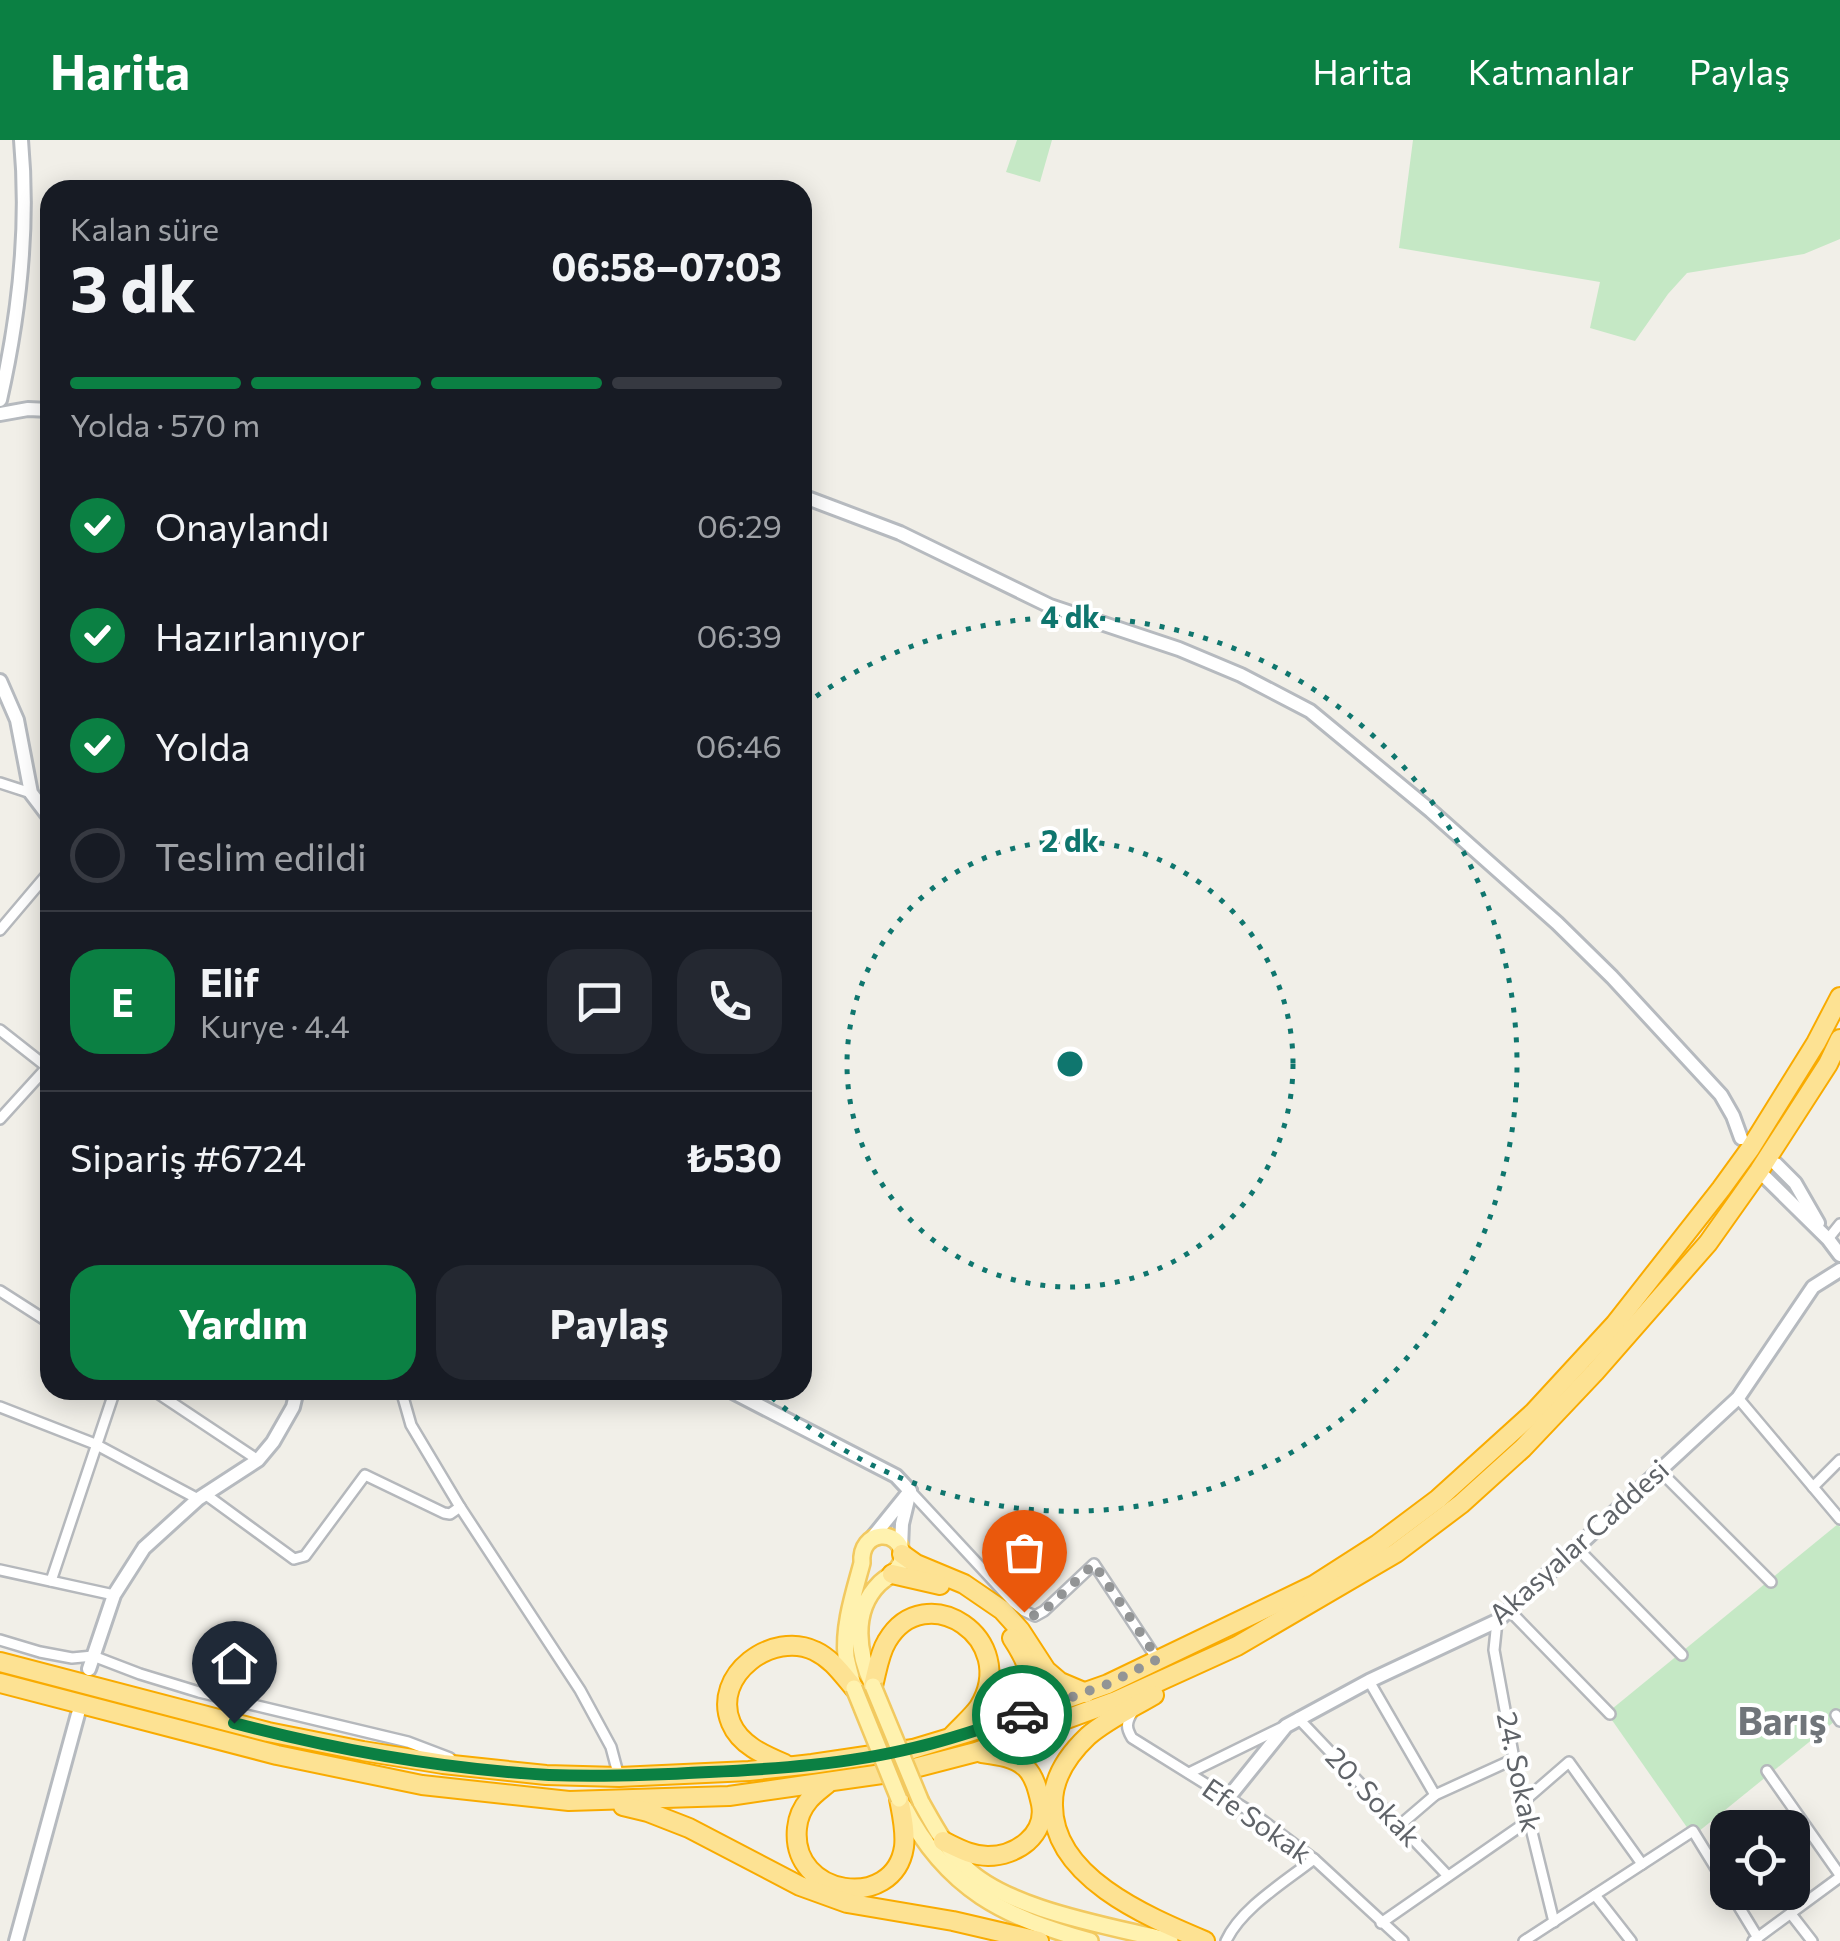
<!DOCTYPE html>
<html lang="tr">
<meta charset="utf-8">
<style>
:root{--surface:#171b24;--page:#242831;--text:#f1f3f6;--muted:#9ea1a6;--line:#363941;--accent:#0b8043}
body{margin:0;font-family:Commissioner,sans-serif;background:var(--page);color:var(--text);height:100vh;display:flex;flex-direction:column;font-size:38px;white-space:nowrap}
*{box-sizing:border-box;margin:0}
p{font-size:32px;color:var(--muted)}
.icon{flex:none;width:55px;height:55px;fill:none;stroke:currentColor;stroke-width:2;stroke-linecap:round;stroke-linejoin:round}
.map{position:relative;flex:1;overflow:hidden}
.details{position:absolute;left:40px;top:40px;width:772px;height:1220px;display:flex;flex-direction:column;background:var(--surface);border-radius:30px;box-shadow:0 5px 25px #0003}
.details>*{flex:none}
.tools{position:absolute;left:1710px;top:1670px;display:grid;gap:20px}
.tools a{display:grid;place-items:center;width:100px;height:100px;border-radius:20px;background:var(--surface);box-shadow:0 5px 25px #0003;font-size:50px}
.pin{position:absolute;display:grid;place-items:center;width:85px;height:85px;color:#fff;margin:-102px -42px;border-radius:50% 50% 50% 0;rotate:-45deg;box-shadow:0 0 10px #0007}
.pin .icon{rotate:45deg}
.courier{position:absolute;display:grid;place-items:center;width:100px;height:100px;margin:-50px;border:8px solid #0b8043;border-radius:50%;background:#fff;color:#222;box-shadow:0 2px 12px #0007}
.summary em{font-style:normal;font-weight:700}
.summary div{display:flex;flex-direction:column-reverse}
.summary{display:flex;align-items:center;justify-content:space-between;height:170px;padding:0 30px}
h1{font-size:65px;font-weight:700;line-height:75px}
.bar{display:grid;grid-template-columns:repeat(4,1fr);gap:15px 10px;align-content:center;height:120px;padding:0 30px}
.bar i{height:12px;border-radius:8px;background:var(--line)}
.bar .active{background:var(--accent)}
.bar p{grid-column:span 4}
.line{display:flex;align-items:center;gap:25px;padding:0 30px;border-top:2px solid var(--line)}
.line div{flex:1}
.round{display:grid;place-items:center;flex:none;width:105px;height:105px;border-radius:30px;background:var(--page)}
ol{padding:0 30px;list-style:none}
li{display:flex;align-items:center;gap:30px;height:110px}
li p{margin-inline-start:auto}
li .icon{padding:10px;border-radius:50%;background:var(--accent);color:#fff;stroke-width:4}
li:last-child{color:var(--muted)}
li i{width:55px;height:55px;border:5px solid var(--line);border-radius:50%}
.primary-button{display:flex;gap:20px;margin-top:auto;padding:20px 30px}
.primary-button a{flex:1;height:115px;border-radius:30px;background:var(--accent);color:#fff;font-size:40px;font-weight:700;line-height:115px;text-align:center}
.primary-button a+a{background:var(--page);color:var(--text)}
header{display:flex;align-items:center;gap:60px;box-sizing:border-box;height:140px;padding:0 50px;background:var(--accent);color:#fff}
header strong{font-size:48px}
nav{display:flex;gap:55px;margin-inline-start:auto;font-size:35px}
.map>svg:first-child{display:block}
.green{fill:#c5e8c5}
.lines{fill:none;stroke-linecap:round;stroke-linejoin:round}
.street-casing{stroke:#b5b8bc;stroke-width:14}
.secondary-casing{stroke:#b6babf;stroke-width:18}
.primary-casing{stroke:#f2c960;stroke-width:20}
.highway-casing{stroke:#f9ab00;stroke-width:22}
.street{stroke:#fff;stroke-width:9}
.secondary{stroke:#fff;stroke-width:12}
.primary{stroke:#fff2af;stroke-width:15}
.highway{stroke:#fde293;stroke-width:18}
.primary-bridge-casing{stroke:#f2c960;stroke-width:20;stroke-linecap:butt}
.primary-bridge{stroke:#fff2af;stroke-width:15}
.done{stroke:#929495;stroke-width:10;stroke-dasharray:0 18}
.route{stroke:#0b8043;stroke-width:12}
.ring{fill:none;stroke:#0f766e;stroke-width:5;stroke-dasharray:5 10}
.labels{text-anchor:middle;stroke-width:8;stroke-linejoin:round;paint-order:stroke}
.street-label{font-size:28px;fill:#5f6368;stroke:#fff}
.district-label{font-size:38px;font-weight:bold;fill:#70757a;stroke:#fff}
.centre{fill:#0f766e;stroke:#fff;stroke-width:5}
.ring-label{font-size:30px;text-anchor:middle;font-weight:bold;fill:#0f766e;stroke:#fff;stroke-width:8;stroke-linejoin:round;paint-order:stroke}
</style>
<header>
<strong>Harita</strong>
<nav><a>Harita</a><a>Katmanlar</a><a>Paylaş</a></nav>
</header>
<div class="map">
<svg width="1840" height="1801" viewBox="0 0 1840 1801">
<rect width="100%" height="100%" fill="#f1efe8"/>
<g class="green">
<polygon points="1017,0 1052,0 1040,42 1006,32"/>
<polygon points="1413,0 1840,0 1840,99 1804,114 1687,133 1668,154 1635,201 1590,188 1600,142 1399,108"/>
<polygon points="1838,1384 1840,1387 1840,1577 1693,1696 1607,1573"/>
</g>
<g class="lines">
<g class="street-casing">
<g id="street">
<polyline points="0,643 31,653"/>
<polyline points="0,790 50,731"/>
<polyline points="0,890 47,927"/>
<polyline points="0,979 50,924"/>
<polyline points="1828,1099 1840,1084"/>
<polyline points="0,1151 50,1183"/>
<polyline points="153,1250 258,1320"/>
<polyline points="401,1250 411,1285 460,1367 580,1550 611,1607 619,1637"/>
<polyline points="1738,1258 1840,1379"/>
<polyline points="0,1267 95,1304 198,1359"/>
<polyline points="1660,1331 1771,1442"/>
<polyline points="1813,1347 1840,1320"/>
<polyline points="910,1351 1013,1462 1024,1471 1035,1476 1044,1471 1094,1424 1157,1519"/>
<polyline points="205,1354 294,1419 305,1416 365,1335 444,1373 450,1374 460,1367"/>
<polyline points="1577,1408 1682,1515"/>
<polyline points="0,1430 114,1455"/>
<polyline points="51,1441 115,1250"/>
<polyline points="1509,1470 1610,1574"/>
<polyline points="1497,1481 1494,1510 1514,1619 1554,1782"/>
<polyline points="0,1500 40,1512 72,1518 93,1516 140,1534 199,1552 408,1602 450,1618"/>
<polyline points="1369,1541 1435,1655"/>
<path d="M1132,1573C1126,1583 1126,1588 1132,1598L1254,1674L1314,1719L1403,1801"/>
<polyline points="1836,1575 1840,1581"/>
<polyline points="1298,1578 1448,1736"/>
<polyline points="1767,1631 1840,1735"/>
<polyline points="1189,1633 1283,1587"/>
<polyline points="1524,1661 1569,1622 1642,1724"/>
<polyline points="1400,1685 1435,1655 1514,1619"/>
<polyline points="1730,1752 1758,1798"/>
<polyline points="1595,1755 1631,1801"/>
<polyline points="1791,1774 1812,1801"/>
<polyline points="1381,1783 1528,1681"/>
<path d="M1226,1801C1241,1768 1285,1742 1314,1719"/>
<polyline points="1524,1801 1693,1691 1728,1748"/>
<polyline points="1753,1801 1840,1737"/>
</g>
</g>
<g class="secondary-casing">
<g id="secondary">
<path d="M0,260C19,176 29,86 21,0"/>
<polyline points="0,274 28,269 50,270"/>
<polyline points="802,356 900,393 1050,466 1179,509 1241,535 1310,571 1431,671 1557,783 1612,837 1721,955 1733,976 1741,998"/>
<polyline points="0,541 17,580 31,653 50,678"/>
<polyline points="1776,1024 1795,1043 1818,1083"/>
<polyline points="1759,1031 1828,1099 1840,1115"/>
<polyline points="729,1250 896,1336 910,1351"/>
<polyline points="872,1398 910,1351 902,1384 901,1408"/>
<polyline points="89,1529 114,1455 144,1408 198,1359 258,1320 273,1302 293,1267 297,1250"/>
<polyline points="1228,1658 1286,1586 1369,1541 1497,1481 1738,1258 1813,1147 1840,1130"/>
<polyline points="16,1801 78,1574"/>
</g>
</g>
<g class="primary-casing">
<g id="primary">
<path d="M854,1548C851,1538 848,1527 846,1517C843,1485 854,1453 862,1423C859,1389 901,1388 902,1415C903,1430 888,1435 879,1444C851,1472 858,1514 873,1546"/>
<path d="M921,1662C934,1685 946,1708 965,1727C1008,1770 1111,1786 1170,1801"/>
<path d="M904,1667C947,1750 1004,1777 1090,1801"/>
</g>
</g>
<g class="highway-casing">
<g id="highway">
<polyline points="902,1414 916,1424 964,1444 1002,1470 1020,1490 1046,1530 1060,1542 1086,1553"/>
<polyline points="892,1434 940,1445"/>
<path d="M1012,1498C1033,1530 1036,1544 1016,1577"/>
<polyline points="0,1522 268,1592 363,1611 443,1624 546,1635 619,1637 749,1631 812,1624 913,1609 986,1587 1108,1544 1314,1445 1378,1404 1438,1359 1533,1273 1615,1184 1721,1049 1750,1009 1816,903 1840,857"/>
<polyline points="0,1543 277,1615 422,1645 569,1661 729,1656 903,1631 976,1612 1116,1561 1237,1506 1396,1413 1461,1364 1523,1308 1595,1232 1708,1103 1759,1031 1828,924 1840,899"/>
<path d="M873,1546C877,1531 879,1514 887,1501C925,1436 1021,1499 979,1567C972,1577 960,1587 952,1596"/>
<path d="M1154,1555C1132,1568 1108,1579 1088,1596C1069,1614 1053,1637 1053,1663C1051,1737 1148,1777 1205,1801"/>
<path d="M785,1624C764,1615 740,1605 731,1583C711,1535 773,1490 815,1511C832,1519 842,1534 854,1548"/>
<path d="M827,1644C821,1649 814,1654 809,1660C802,1668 798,1678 797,1688C790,1757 894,1772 904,1707C906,1691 902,1675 899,1659"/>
<polyline points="623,1666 648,1672 689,1688 800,1746 847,1763 953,1781 1039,1801"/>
<path d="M943,1701C958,1708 971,1716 988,1716C1016,1716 1047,1695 1041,1664C1038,1651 1035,1637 1026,1628C1015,1617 997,1615 982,1613"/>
</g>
</g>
<use href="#street" class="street"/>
<use href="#secondary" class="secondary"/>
<use href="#primary" class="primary"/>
<use href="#highway" class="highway"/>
<g class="primary-bridge-casing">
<g id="primary-bridge">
<polyline points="873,1546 921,1662"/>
<polyline points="854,1548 899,1659"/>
</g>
</g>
<use href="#primary-bridge" class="primary-bridge"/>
</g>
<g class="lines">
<polyline class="done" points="1022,1575 1108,1544 1158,1519 1094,1424 1044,1471 1036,1476 1024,1472"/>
<path class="route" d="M234,1583C336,1610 443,1629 549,1635C602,1637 655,1635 709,1632C775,1629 848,1624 913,1608C950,1600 986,1587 1022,1575"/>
</g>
<g class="ring">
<circle cx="1070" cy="924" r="223"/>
<path d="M804 565A447 447 0 1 1 765 1251"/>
</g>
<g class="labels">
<g class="street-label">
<text transform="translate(1579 1402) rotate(-42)" y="10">Akasyalar Caddesi</text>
<text transform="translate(1519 1632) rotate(78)" y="10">24. Sokak</text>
<text transform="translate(1373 1657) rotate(47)" y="10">20. Sokak</text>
<text transform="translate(1257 1681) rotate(35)" y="10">Efe Sokak</text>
</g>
<g class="district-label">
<text x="1782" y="1595">Barış</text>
</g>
</g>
<circle cx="1070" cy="924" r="15" class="centre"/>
<g class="ring-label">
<text x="1070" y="488">4 dk</text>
<text x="1070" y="712">2 dk</text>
</g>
</svg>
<div class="tools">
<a><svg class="icon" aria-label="locate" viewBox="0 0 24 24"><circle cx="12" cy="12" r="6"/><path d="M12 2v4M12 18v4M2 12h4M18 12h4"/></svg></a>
</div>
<div class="pin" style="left:1024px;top:1472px;background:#ea580c"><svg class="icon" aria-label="bag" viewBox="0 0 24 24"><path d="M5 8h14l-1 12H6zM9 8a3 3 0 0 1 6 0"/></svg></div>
<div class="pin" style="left:234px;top:1583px;background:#1f2937"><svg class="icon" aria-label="home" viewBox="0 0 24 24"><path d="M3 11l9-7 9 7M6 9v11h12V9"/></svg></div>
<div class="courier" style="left:1022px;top:1575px"><svg class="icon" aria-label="car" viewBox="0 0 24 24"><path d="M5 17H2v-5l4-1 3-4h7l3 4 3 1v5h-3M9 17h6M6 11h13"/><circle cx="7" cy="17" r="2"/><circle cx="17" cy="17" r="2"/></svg></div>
<section class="details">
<div class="summary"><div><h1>3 dk</h1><p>Kalan süre</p></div><em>06:58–07:03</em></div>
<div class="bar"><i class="active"></i><i class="active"></i><i class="active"></i><i></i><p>Yolda · 570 m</p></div>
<ol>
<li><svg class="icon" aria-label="check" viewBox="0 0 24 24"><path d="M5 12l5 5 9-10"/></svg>Onaylandı<p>06:29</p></li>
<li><svg class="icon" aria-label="check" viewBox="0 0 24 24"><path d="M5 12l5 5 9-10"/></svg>Hazırlanıyor<p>06:39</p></li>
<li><svg class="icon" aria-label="check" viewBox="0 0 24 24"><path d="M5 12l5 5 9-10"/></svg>Yolda<p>06:46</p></li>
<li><i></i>Teslim edildi</li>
</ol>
<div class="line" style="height:180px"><b class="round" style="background:var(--accent);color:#fff">E</b><div><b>Elif</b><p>Kurye · 4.4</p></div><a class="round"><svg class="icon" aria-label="chat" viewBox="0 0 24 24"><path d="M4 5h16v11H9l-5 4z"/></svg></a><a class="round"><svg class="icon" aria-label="phone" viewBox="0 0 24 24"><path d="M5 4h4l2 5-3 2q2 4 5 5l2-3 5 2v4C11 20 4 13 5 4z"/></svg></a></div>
<div class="line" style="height:130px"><div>Sipariş #6724</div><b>₺530</b></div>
<div class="primary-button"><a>Yardım</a><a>Paylaş</a></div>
</section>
</div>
